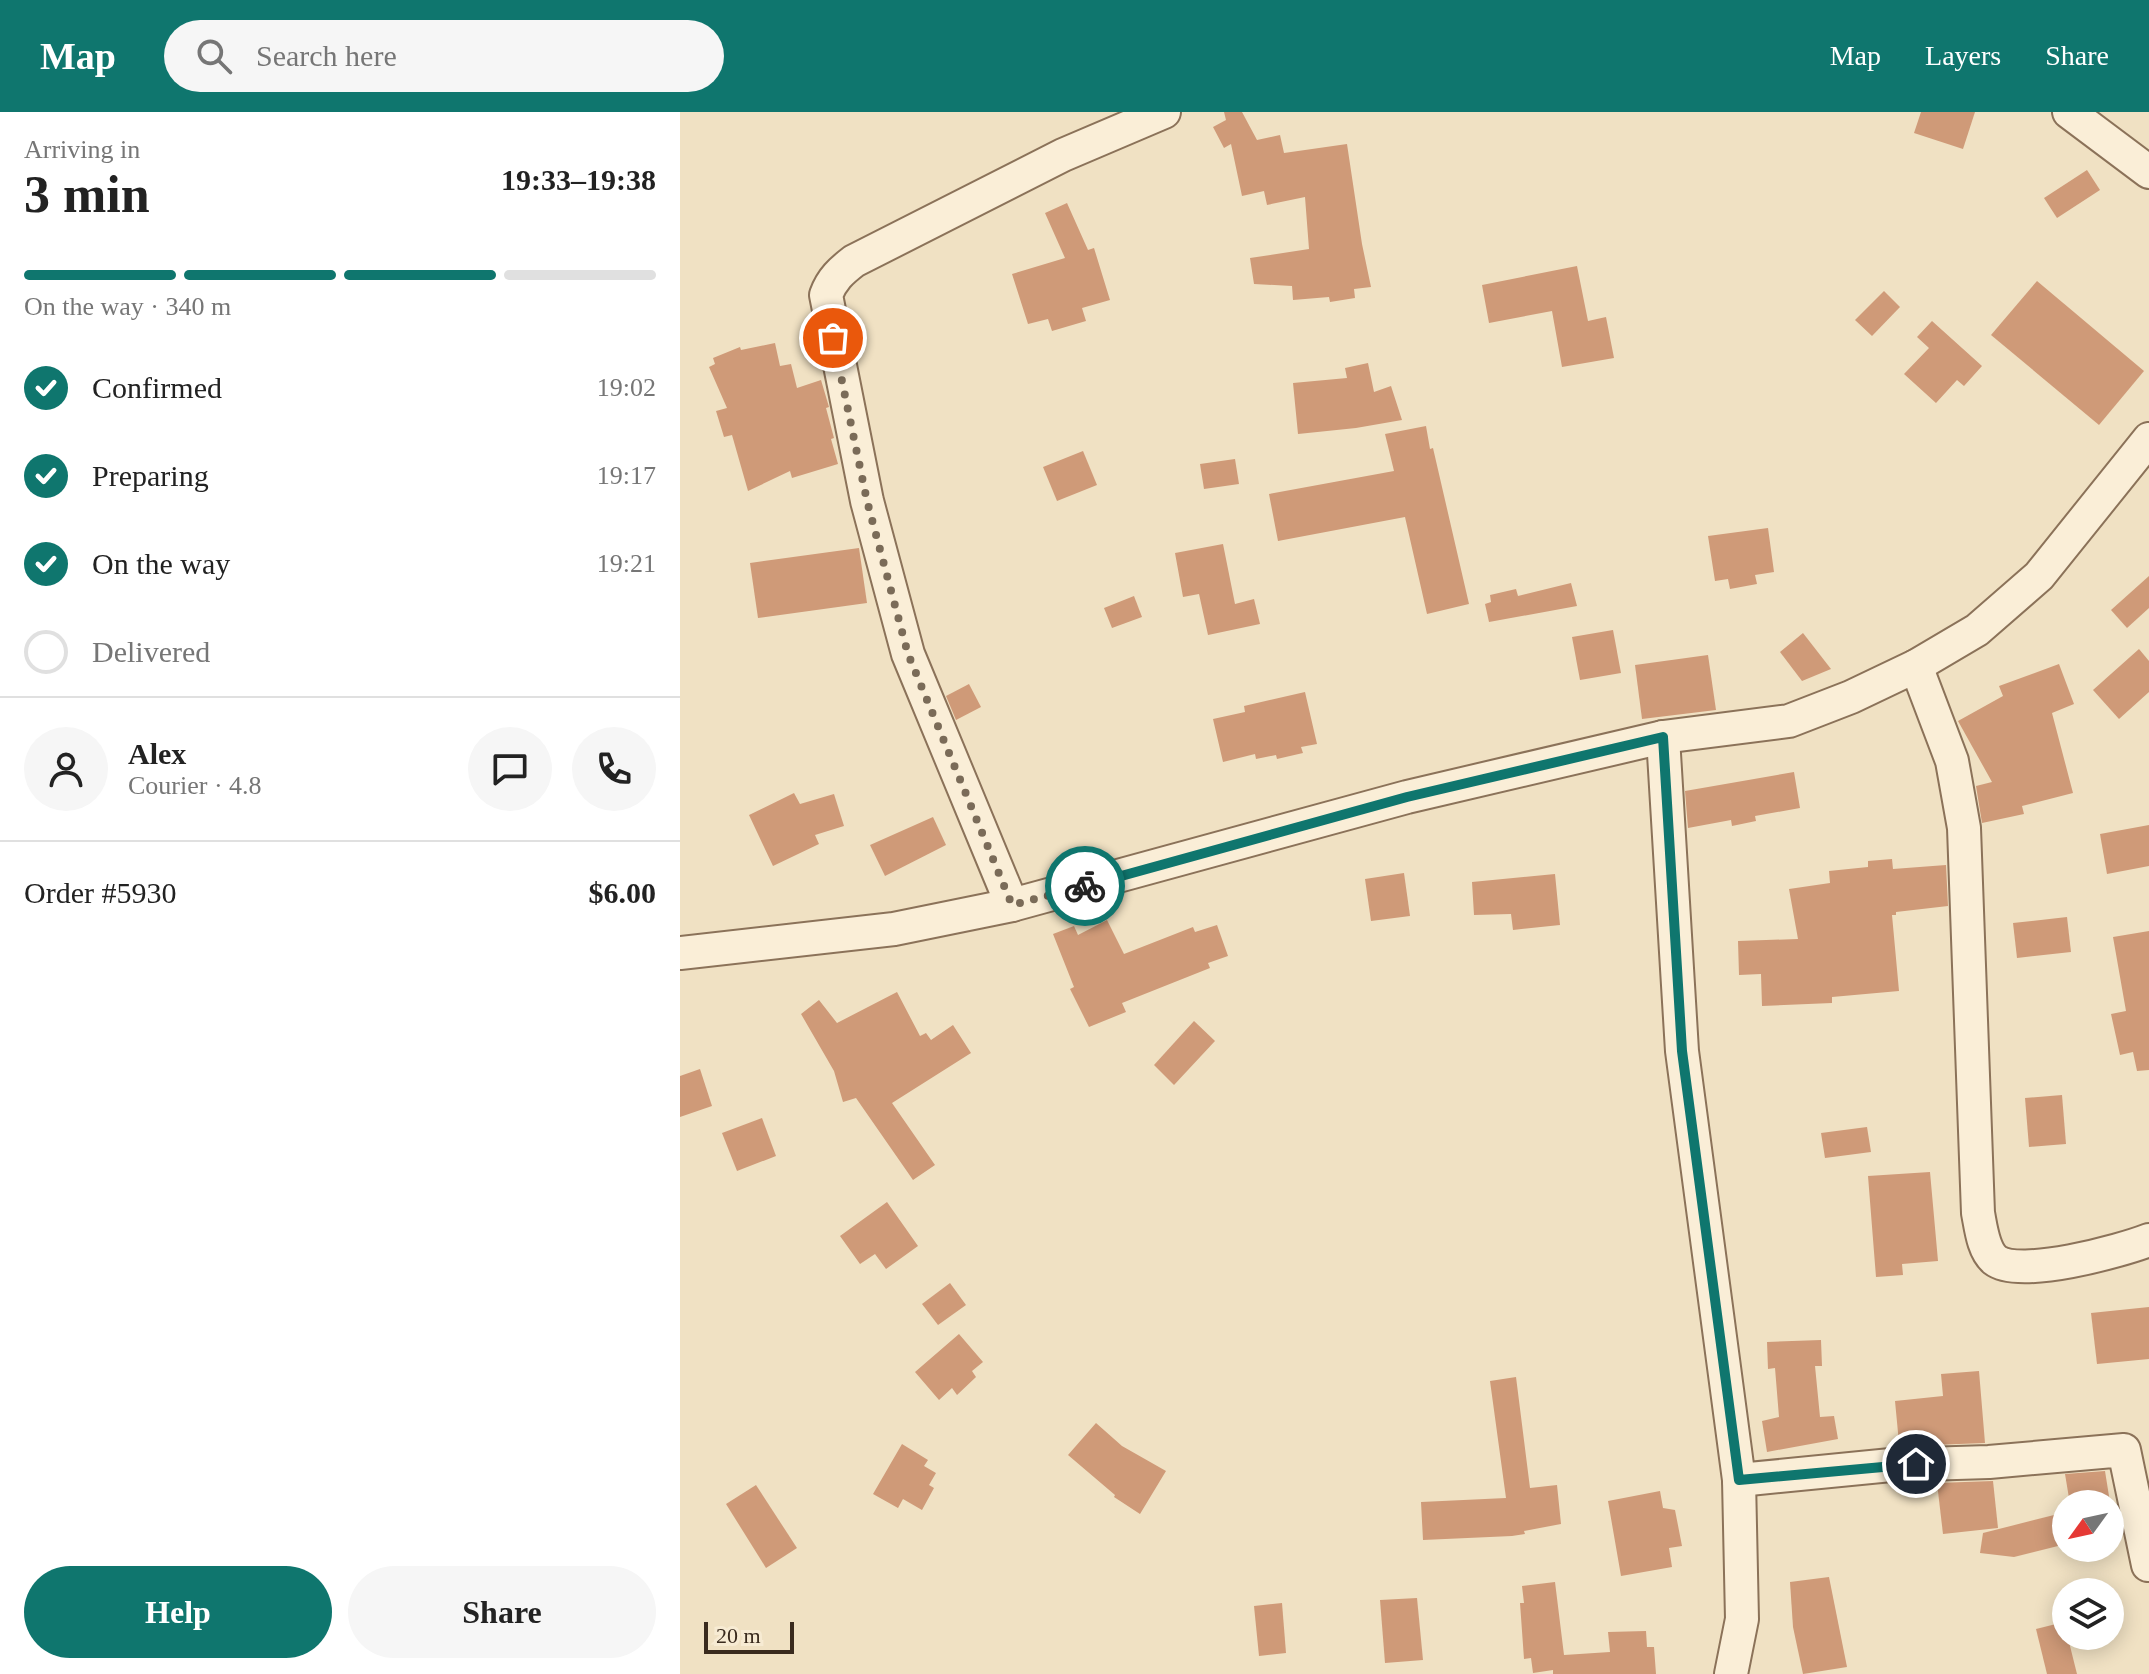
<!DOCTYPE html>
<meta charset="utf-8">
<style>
:root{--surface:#fff;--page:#f6f6f6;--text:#222;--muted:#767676;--line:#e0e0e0;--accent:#0f766e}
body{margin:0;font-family:"Times New Roman",serif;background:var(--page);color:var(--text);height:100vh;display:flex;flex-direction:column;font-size:30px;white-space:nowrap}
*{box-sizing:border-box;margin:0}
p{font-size:26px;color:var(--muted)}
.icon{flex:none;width:44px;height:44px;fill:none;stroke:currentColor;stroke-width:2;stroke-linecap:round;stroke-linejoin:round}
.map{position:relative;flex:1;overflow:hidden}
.drawer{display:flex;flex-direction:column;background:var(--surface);width:680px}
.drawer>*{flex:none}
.needle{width:52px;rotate:237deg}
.fabs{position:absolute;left:1372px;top:1378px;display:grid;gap:16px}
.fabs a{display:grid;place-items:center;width:72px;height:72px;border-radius:50%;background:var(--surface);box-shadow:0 4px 20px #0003;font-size:40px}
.scale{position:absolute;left:24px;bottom:20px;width:90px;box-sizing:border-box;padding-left:8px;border:4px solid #3a2b1e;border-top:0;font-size:22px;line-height:28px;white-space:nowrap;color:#3a2b1e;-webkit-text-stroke:6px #f7ebd3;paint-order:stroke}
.pin{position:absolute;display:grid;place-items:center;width:68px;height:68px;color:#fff;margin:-34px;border:4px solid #fff;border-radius:50%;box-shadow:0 2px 8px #0007}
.courier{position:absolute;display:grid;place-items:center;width:80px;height:80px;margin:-40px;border:6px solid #0f766e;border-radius:50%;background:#fff;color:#222;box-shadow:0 2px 10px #0007}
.summary em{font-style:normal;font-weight:700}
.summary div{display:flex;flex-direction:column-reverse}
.summary{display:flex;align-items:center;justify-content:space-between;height:136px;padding:0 24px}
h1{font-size:52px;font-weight:700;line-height:60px}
.bar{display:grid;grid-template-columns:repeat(4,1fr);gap:12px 8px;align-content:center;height:96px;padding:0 24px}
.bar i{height:10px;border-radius:6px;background:var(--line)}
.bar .selected{background:var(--accent)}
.bar p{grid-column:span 4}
.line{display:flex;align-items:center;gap:20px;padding:0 24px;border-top:2px solid var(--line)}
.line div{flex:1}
.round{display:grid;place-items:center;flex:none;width:84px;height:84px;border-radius:42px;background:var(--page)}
ol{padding:0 24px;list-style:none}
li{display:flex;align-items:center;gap:24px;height:88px}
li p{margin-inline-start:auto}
li .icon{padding:8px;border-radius:50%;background:var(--accent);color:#fff;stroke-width:4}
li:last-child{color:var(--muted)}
li i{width:44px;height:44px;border:4px solid var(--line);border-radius:50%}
.primary-button{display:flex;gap:16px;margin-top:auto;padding:16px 24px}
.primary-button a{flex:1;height:92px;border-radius:48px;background:var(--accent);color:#fff;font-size:32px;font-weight:700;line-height:92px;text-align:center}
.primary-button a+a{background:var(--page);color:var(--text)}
header{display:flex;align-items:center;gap:48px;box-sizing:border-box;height:112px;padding:0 40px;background:var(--accent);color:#fff}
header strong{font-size:38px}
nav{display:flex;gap:44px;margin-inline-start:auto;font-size:28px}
.search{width:560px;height:72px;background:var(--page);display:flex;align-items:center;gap:20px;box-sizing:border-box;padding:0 28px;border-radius:44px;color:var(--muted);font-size:30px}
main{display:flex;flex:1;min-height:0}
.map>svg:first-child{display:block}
.building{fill:#cf9a78}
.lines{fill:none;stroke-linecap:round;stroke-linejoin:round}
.minor-casing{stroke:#8b7259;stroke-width:36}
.minor{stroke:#faeed7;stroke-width:32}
.done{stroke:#7a6b58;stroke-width:8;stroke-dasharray:0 14.4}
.route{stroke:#0f766e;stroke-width:10}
</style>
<header>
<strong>Map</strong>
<div class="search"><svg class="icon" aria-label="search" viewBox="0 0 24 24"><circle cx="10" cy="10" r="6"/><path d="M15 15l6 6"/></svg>Search here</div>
<nav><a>Map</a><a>Layers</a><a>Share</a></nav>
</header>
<main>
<section class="drawer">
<div class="summary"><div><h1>3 min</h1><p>Arriving in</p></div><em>19:33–19:38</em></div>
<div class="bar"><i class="selected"></i><i class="selected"></i><i class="selected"></i><i></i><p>On the way · 340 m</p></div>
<ol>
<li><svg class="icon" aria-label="check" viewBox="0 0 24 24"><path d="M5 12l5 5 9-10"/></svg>Confirmed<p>19:02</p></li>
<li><svg class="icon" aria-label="check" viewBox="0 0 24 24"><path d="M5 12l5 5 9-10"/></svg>Preparing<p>19:17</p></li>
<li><svg class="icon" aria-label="check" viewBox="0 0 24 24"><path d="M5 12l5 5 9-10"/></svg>On the way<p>19:21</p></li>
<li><i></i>Delivered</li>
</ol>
<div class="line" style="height:144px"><a class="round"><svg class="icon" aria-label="person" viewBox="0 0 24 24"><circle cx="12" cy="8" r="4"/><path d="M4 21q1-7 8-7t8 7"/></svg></a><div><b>Alex</b><p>Courier · 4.8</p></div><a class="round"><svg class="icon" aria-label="chat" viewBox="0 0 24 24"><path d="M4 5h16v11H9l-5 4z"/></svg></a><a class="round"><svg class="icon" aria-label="phone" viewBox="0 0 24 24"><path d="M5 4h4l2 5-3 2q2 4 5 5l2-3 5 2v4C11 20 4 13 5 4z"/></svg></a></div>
<div class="line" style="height:104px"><div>Order #5930</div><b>$6.00</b></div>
<div class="primary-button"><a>Help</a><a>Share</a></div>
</section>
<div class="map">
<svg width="1469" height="1562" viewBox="0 0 1469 1562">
<rect width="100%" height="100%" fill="#f0e1c3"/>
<g class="building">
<polygon points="544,0 562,0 577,28 600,23 604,41 667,32 682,132 691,175 674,177 675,186 650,190 649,185 613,188 612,174 574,172 570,146 629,137 625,85 587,93 584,79 562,84 551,32 544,36 533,15 546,8"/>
<polygon points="1241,0 1295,0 1283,37 1234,21"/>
<polygon points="1407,58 1420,78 1377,106 1364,86"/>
<polygon points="387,91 408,138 414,136 430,188 402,196 406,209 372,219 368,207 348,212 332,162 385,146 365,101"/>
<polygon points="897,154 908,209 926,205 934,246 882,255 872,199 809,211 802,173"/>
<polygon points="1357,169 1464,259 1419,313 1311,223"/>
<polygon points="1204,179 1220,195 1192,224 1175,208"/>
<polygon points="1252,209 1302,254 1284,274 1277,268 1256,291 1224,262 1249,236 1237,225"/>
<polygon points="95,231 100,254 111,252 117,276 141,268 149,295 146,296 154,326 151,327 158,352 112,366 110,359 68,379 52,323 44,325 36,299 47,296 29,255 35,252 33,246 60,235 61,238"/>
<polygon points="688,251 694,280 711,274 722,308 676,316 618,322 613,271 667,266 665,256"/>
<polygon points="746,314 750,337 753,336 789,492 747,502 725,405 598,429 589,382 714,359 705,322"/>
<polygon points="403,339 417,373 377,389 363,355"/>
<polygon points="555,347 559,372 524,377 520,352"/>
<polygon points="1088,416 1094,460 1075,463 1077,472 1050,477 1048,467 1035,469 1028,424"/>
<polygon points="543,432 555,492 574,487 580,512 528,523 519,482 503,485 495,441"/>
<polygon points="179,436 187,491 78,506 70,451"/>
<polygon points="1469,464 1469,496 1447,516 1431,498"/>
<polygon points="891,471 897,494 809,510 805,492 811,490 810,483 836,477 838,484"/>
<polygon points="454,484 462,505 432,516 424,496"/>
<polygon points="933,518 941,561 900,568 892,525"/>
<polygon points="1123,521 1151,557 1122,569 1100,540"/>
<polygon points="1459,537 1469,549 1469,580 1439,607 1413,578"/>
<polygon points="1028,543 1036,598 962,607 955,553"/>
<polygon points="1379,552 1394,592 1372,601 1393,681 1342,694 1344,702 1302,711 1296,674 1312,670 1278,609 1323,584 1319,574"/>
<polygon points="289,572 301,595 276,608 266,584"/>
<polygon points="625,580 637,632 621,635 623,641 597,647 596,643 576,647 575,642 543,650 533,607 565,600 564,594"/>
<polygon points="1114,660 1120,696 1075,704 1076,709 1052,714 1051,708 1008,716 1005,679"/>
<polygon points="114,681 120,692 154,682 164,714 135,723 139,732 93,754 69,703"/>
<polygon points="253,705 266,733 205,764 190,733"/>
<polygon points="1469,713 1469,754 1427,762 1420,722"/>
<polygon points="1212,747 1213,757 1266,753 1268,794 1216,800 1216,803 1212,803 1219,879 1152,885 1152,891 1082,894 1081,862 1059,863 1058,829 1118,827 1109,777 1150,771 1149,759 1188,755 1188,749"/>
<polygon points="724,761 730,804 691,809 685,767"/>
<polygon points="875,762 880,813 833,818 831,802 794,803 792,770"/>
<polygon points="1387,805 1391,840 1337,846 1333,811"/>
<polygon points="427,808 444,842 513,815 515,820 537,813 548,844 528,851 530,856 442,891 446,900 409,915 390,877 394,875 373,822 394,814 398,823"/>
<polygon points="1469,819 1469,958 1457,959 1453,940 1440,943 1431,902 1446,899 1433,825"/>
<polygon points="217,880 240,924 246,921 251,928 273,913 291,941 212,991 255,1053 233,1068 176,986 163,990 154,959 121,902 139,888 157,911"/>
<polygon points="514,909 535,929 494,973 474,953"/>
<polygon points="20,957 32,994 0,1005 0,964"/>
<polygon points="1382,983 1386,1032 1349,1035 1345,986"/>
<polygon points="82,1006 96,1044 57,1059 42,1021"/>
<polygon points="1187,1015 1191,1040 1145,1046 1141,1021"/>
<polygon points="1250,1060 1258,1149 1222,1152 1223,1163 1196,1165 1188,1064"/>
<polygon points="207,1090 238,1134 206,1157 195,1142 180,1152 160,1124"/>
<polygon points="270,1171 286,1193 258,1213 242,1192"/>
<polygon points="1469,1195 1469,1247 1417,1252 1411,1201"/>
<polygon points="279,1222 303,1250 292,1259 296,1265 277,1283 272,1276 259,1288 235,1260"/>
<polygon points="1141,1228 1142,1254 1135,1254 1140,1305 1154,1304 1158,1327 1087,1340 1082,1309 1099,1305 1095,1256 1088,1257 1087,1230"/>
<polygon points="1299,1259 1305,1331 1253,1333 1252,1328 1219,1331 1215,1289 1263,1284 1261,1262"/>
<polygon points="836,1265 850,1376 877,1373 881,1412 844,1419 845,1422 832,1424 743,1428 741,1390 826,1386 810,1269"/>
<polygon points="416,1311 442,1334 486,1359 460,1402 434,1385 435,1383 388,1343"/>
<polygon points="222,1332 248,1348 244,1354 256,1361 249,1373 254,1376 242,1398 223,1387 218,1396 193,1382"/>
<polygon points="1425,1359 1432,1403 1430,1403 1430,1392 1390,1392 1385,1362"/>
<polygon points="1313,1369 1318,1416 1263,1422 1257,1371"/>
<polygon points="76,1373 117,1436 86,1456 46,1392"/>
<polygon points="980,1379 983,1396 995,1398 1002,1434 989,1436 992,1455 941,1464 928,1389"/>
<polygon points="1386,1400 1386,1432 1334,1445 1300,1441 1303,1421"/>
<polygon points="1149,1465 1167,1555 1123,1562 1113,1515 1110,1470"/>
<polygon points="875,1470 884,1543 930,1540 928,1520 966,1519 967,1535 974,1535 976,1562 873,1562 873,1558 853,1561 851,1546 844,1547 840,1491 844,1491 842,1474"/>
<polygon points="737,1486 743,1548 705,1551 700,1488"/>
<polygon points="602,1491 606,1541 579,1544 574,1494"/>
<polygon points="1384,1510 1397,1562 1367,1562 1356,1517"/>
</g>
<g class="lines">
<g class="minor-casing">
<g id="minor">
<polyline points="1389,0 1469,60"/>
<path d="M1236,554L1272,649L1284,716L1298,1101C1301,1116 1303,1138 1315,1148C1339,1167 1441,1139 1469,1128"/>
<polyline points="983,625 1002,939 1059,1368 1062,1507 1051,1562"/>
<path d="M332,793L228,542L187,389L146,183C152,167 161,159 174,149L383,43L484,0"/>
<polyline points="0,841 214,817 332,793 727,685 983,625 1109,609 1171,585 1236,554 1297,518 1359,464 1469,327"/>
<polyline points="1059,1368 1211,1353 1309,1350 1444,1338 1468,1453"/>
</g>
</g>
<use href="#minor" class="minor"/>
</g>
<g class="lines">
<polyline class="done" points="153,226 187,389 228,542 332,793 405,774"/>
<polyline class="route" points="405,774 727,685 983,625 1002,939 1059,1368 1236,1352"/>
</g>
</svg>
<div class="fabs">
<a><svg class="needle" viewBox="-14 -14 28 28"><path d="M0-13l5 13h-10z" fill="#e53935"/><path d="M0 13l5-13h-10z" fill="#767676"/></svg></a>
<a><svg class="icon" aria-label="layers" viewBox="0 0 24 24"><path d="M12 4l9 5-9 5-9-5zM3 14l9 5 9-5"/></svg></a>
</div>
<div class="scale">20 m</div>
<div class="pin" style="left:153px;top:226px;background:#ea580c"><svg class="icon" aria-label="bag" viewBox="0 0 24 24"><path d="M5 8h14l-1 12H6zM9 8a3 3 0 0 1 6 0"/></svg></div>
<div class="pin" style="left:1236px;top:1352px;background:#1f2937"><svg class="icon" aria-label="home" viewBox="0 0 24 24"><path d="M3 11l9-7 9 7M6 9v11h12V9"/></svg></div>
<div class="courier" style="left:405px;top:774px"><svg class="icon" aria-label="bike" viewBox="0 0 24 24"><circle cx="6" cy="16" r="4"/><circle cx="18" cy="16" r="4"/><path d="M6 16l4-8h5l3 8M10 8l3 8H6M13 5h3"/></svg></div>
</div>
</main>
